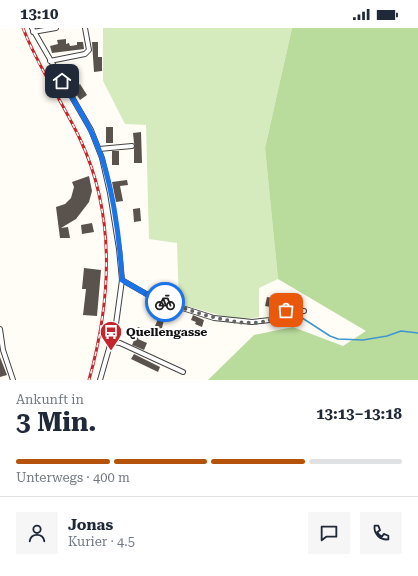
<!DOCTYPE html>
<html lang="de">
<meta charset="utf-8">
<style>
:root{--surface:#fff;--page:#f6f6f7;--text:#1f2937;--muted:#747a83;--line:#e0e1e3;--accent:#b45309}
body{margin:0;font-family:"Roboto Serif",serif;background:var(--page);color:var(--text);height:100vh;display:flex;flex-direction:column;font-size:15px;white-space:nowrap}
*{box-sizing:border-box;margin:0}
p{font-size:13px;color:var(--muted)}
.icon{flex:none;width:22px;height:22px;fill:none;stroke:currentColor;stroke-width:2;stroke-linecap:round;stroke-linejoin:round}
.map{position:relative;height:352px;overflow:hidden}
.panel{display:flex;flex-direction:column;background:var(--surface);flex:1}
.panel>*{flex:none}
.pin{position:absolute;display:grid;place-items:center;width:34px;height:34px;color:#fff;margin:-17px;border-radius:8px;box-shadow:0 2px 6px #0006}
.courier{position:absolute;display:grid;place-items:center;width:40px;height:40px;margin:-20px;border:3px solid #1a73e8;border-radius:50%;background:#fff;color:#222;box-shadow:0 1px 5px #0007}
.overview em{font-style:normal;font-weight:700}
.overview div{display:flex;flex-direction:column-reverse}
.overview{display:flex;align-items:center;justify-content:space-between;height:68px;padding:0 16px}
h1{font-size:26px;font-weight:700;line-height:30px}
.bar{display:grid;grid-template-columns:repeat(4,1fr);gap:6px 4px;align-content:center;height:48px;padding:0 16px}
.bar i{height:5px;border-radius:3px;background:var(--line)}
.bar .current{background:var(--accent)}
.bar p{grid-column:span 4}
.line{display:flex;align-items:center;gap:10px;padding:0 16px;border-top:1px solid var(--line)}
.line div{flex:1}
.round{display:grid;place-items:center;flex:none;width:42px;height:42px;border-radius:0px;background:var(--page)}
.status{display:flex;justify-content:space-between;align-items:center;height:28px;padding:0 20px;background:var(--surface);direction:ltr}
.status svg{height:11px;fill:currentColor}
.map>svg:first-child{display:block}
.green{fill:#d5ebbd}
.forest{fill:#b9dc9c}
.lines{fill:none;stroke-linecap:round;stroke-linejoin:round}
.stream{stroke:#3f96cf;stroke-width:1.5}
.building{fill:#5a524d}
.minor-casing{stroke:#444;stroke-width:6}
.minor{stroke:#fff;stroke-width:4}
.rail-casing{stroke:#c4262e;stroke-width:3}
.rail{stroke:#fff;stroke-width:1.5;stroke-dasharray:4.5;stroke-linecap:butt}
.done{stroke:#646461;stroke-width:4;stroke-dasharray:0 7.2}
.route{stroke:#1a73e8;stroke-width:5}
.labels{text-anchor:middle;stroke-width:4;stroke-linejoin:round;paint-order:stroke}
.poi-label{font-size:12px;font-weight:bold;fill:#111;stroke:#fff;text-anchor:start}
</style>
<div class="status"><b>13:10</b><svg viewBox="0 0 49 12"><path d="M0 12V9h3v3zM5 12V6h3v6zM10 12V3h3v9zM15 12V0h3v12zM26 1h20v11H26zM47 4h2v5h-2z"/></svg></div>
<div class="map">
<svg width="418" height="352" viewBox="0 0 418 352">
<rect width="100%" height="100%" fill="#fffdf5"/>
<polygon class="green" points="103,0 292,0 265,120 278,251 259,260 259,289 238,292 179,276 177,215 149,211 146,97 125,96 103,53"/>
<polygon class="forest" points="292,0 418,0 418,352 208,352 254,307 293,299 343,318 366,303 278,251 265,120"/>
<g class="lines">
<polyline class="stream" points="293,284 330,308 338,311 363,312 387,308 401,303 418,305"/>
</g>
<g class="building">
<polygon points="66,11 66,16 69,15 70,18 77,17 77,14 83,14 84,21 52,25 50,18 58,16 57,12"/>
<polygon points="92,14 98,14 98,29 102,29 102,43 94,44"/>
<polygon points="80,56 87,67 80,72 73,61"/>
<rect x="106" y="99" width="7" height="16"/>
<polygon points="141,104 142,135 134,135 134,121 135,118 134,115 133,105"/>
<rect x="112" y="123" width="7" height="14"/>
<polygon points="89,148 92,163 89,174 76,191 61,200 68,199 70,210 60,210 56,179 65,176 71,170 74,159 72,154"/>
<polygon points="127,152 128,157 120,158 123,173 116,174 112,154"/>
<polygon points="140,180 141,193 134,194 133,181"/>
<polygon points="92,195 94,204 82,206 81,197"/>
<polygon points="84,240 101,242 97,288 83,287 86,261 82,261"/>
<polygon points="267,269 277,271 276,280 265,278"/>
<polygon points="193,287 204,292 202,299 195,296 196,294 191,292"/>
<polygon points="158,291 164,292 162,300 166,301 164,306 161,305 160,307 152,305"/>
<polygon points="138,299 143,301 138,311 147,315 144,322 132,317 137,306 135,304"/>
<polygon points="134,326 160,339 158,344 131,331"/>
<polygon points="0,329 7,347 0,349"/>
</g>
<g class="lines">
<g class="minor-casing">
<g id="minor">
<polyline points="32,0 91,102 102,130 110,165 119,221 122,252 116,296 100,352"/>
<polyline points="33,4 56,0"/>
<polyline points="50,33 85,26 89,22 85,0"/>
<polyline points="99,121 132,118"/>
<polyline points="122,252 157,272 214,290 252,294 270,292 286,283 304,283"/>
<polyline points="0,301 3,322 13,352"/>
<polyline points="112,314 120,315 183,344"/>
</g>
</g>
<use href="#minor" class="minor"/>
<g class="rail-casing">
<path id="rail" d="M23,0C38,39 62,73 80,111C116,187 111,273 89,352"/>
</g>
<use href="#rail" class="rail"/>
</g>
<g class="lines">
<path class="done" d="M165,274C193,283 241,302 270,292C276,290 281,285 286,282"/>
<path class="route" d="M62,53C74,72 86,91 95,112C112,150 120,211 122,252L148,267L165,274"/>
</g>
<defs>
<g id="bus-pin" transform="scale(1.15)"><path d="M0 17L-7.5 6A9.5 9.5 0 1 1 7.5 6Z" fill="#c4262e" stroke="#fff"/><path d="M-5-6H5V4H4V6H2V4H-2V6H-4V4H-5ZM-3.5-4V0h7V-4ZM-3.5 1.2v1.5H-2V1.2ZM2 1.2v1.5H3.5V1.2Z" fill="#fff"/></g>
</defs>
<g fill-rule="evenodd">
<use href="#bus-pin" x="111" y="304"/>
</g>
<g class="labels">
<g class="poi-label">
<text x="126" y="308">Quellengasse</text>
</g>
</g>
</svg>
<div class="pin" style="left:286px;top:282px;background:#ea580c"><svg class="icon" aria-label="bag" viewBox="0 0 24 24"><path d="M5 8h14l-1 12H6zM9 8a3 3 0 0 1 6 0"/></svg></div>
<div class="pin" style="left:62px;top:53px;background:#1f2937"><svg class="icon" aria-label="home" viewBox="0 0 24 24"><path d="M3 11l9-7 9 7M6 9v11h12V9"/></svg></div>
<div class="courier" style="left:165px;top:274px"><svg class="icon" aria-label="bike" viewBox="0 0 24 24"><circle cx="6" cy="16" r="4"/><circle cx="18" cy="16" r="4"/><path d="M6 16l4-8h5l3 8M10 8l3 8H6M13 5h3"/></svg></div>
</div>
<section class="panel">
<div class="overview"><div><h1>3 Min.</h1><p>Ankunft in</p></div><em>13:13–13:18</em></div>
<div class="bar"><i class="current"></i><i class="current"></i><i class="current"></i><i></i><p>Unterwegs · 400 m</p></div>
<div class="line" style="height:72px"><a class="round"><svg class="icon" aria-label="person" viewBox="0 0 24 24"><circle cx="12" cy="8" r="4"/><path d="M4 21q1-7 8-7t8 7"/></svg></a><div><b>Jonas</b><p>Kurier · 4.5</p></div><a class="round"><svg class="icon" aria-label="chat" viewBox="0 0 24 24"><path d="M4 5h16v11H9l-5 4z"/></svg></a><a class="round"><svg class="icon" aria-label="phone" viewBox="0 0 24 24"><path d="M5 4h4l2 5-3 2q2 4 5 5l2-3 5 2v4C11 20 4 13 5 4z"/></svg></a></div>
</section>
